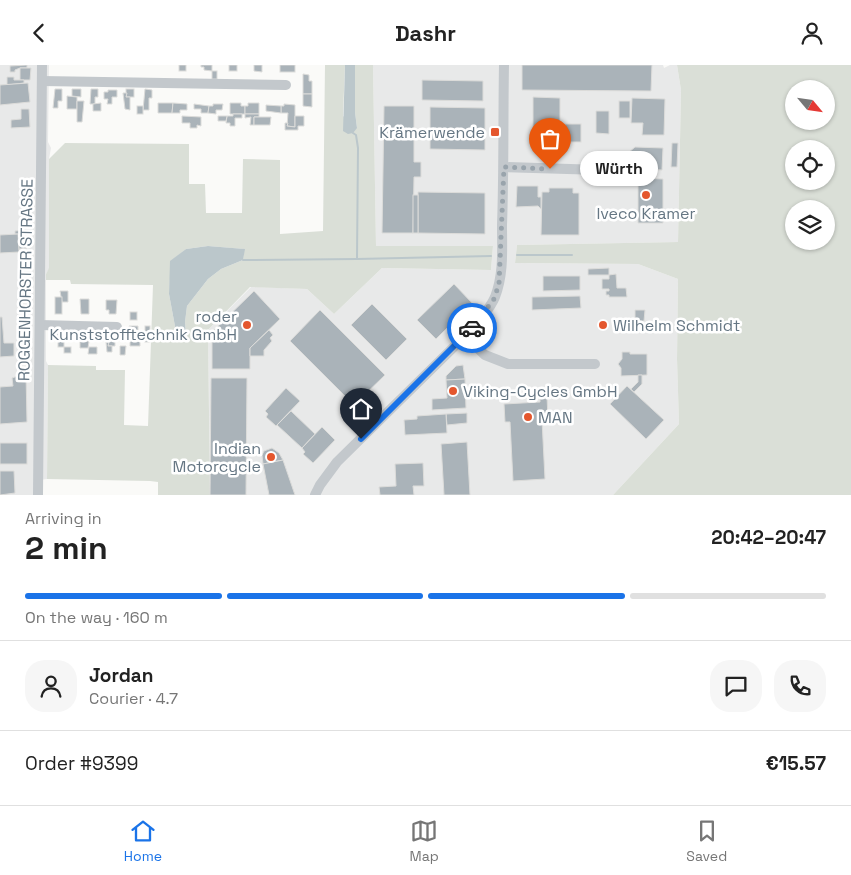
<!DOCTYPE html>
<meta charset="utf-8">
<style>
:root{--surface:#fff;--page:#f6f6f6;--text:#222;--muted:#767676;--line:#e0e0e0;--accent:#1a73e8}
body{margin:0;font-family:"Space Grotesk",sans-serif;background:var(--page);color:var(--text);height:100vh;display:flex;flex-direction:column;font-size:19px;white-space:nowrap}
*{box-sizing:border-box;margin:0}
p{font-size:16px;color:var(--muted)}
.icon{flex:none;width:28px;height:28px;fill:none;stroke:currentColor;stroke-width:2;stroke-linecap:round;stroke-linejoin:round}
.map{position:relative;height:430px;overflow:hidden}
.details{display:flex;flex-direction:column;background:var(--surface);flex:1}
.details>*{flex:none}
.needle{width:32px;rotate:119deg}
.buttons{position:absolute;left:785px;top:15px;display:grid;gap:10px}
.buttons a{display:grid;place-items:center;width:50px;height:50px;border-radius:50%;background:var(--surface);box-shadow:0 1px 4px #0004;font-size:25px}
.pin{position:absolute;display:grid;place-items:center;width:42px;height:42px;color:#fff;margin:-51px -21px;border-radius:50% 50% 50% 0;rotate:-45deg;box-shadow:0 0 5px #0007}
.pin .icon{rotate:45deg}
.courier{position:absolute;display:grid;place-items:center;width:50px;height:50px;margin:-25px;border:4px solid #1a73e8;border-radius:50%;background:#fff;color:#222;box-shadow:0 1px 6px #0007}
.bubble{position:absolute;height:35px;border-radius:18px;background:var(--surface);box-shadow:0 1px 4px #0004;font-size:16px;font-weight:800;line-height:35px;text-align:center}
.summary em{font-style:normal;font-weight:800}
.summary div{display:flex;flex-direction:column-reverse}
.summary{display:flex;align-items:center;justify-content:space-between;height:85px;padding:0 25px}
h1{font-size:32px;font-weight:800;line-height:38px}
.bar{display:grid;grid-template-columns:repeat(4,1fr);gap:8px 5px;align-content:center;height:60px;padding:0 25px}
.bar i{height:6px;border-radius:4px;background:var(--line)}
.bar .current{background:var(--accent)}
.bar p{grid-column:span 4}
.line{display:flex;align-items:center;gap:12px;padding:0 25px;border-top:1px solid var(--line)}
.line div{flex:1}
.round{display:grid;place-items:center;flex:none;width:52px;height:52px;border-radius:20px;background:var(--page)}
header{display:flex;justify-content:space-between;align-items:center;height:65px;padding:0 25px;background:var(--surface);font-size:22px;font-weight:800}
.tab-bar{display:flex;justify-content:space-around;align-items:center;height:70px;border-top:1px solid var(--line);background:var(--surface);font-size:14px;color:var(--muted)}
.tab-bar a{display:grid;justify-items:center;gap:2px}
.tab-bar .current{color:var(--accent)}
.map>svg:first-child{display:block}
.built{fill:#e8e9e9}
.green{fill:#dadfd7;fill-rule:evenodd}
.water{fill:#bbc7cb}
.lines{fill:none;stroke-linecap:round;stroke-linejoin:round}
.stream{stroke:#bbc7cb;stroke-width:2}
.building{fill:#aab3b9;stroke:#dcdcda}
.minor{stroke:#c3c8cc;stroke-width:10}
.done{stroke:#99a4ac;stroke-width:5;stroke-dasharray:0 9}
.route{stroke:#1a73e8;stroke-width:6}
.poi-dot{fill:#e4572e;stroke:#fff;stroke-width:2}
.labels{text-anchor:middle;stroke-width:5;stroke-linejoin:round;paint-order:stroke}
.poi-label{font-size:16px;fill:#657683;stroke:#fff;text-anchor:end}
.street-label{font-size:16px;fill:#657683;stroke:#fff}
</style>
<header><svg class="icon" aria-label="back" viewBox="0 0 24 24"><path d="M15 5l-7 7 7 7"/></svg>Dashr<svg class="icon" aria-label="person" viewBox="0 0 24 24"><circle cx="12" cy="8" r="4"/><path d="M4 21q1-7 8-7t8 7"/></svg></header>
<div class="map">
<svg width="851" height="430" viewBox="0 0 851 430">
<rect width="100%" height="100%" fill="#fafaf8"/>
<g class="built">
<polygon points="0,0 49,0 48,77 51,83 49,94 49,204 46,209 46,296 48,300 47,414 39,415 38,430 0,430"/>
<polygon points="373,0 663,0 664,3 670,0 677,0 681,25 678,177 517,180 515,198 638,199 678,214 677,294 679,359 613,430 210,430 208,265 251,222 307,224 334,249 382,203 491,205 493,181 376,181"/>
</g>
<g class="green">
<path d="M325,0H345L343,51L357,63L355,47V0H373L376,181H493L491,205L382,203L334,249L307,224L250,222L208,265L210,430H158V417L150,416L47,414L48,300L96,301V305H125L124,360L148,361L153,220L71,219L70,215H46V209L49,203V94L65,78L189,79V119H205L206,148H242L243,94L280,95V169L323,166ZM208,181L244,184L243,195L221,204L208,214L187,241L185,257L186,269L177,272L169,229L171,196L186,184Z"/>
<path d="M677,0H851V430H613L679,359L677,294L678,214L638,199L515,198L517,180L678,177L681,25ZM794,24H826V56H794ZM794,84H826V116H794ZM794,144H826V176H794Z"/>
</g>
<g class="water">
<polygon points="345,0 355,0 355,47 357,63 353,68 348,69 343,66"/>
<polygon points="208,181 245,184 243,195 221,204 208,214 187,241 185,257 186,269 177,272 169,229 170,196 186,184"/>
</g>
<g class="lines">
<g class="stream">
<polyline points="353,68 356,70 358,83 357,194"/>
<polyline points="517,190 572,190"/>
<polyline points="243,195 357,194 491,191"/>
</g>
</g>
<g class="building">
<polygon points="27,0 27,3 20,3 15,5 15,7 10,7 10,1"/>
<rect x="179" y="0" width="7" height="6"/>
<polygon points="201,0 212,0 212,6 204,5 204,2 201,2"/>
<rect x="229" y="0" width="8" height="6"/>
<polygon points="254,0 262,0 262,7 254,6"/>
<rect x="280" y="0" width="15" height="7"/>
<polygon points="522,0 652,0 651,26 522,25"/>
<polygon points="20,3 31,3 30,15 20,15"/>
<rect x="212" y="6" width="5" height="8"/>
<polygon points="303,9 309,10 309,16 312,16 312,29 303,29"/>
<polygon points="7,12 14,12 14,15 24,15 24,18 7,20"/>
<polygon points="422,15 483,16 483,36 422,35"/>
<polygon points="28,18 30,37 0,40 0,20"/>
<polygon points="55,24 62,24 62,36 58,36 58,43 53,43"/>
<polygon points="72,24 81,24 81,32 72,31"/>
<polygon points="91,24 98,24 98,32 95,32 95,39 90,39"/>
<rect x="126" y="24" width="8" height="8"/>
<polygon points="145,24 152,25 152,33 149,33 149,45 143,45"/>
<polygon points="108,25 117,25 117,32 112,32 112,39 107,39 108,34 104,34 104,27 108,27"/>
<polygon points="123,28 127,28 126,32 130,32 130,45 125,44"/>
<polygon points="303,29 312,29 312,42 303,41"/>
<polygon points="67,31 77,32 77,44 67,44"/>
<polygon points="533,32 560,33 560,75 549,75 549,78 543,78 543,75 536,75 533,71"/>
<polygon points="632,33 665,34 664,70 642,70 643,58 631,58"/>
<polygon points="77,36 84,36 82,57 77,57"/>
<rect x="619" y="36" width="11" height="17"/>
<polygon points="101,38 101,46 93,46 93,39"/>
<polygon points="158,38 173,38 172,48 158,48"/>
<polygon points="173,38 187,39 187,45 180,45 180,48 172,48"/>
<polygon points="230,38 241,38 241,41 245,41 245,49 230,49"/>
<polygon points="248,38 259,38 259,49 245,49 245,41 248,41"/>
<polygon points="194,39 209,41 208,48 201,48 201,44 194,44"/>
<polygon points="213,39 223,39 222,45 216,45 216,49 208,48 209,41 213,41"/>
<polygon points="284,39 295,40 295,62 287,61 288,48 281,48 281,41 284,41"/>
<polygon points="266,40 281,41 281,48 266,46"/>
<rect x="137" y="41" width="6" height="8"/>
<polygon points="384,41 414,41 414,97 421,97 421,112 414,112 413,168 382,168"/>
<polygon points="430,42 485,43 485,85 430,84"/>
<polygon points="21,44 29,44 30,62 11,63 11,55 21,54"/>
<polygon points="596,46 609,46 609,69 596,68"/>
<polygon points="233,49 242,49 242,53 235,53 235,61 230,61 230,58 226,58 227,51 233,51"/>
<polygon points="245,49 259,49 259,52 254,52 254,60 250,60 251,52 245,53"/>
<polygon points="182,51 201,52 201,61 197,60 197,63 190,63 190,58 182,58"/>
<polygon points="218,51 227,51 226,56 218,56"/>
<polygon points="295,51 304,51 304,61 298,61 298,65 285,65 285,58 288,58 287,61 295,62"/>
<polygon points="254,52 271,52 270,60 254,60"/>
<rect x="565" y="59" width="16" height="18"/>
<polygon points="672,78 678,78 677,102 671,102"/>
<polygon points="635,82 663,83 662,105 641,104 628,101 628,88"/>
<polygon points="638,113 663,114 663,158 638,158"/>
<polygon points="517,121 538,121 538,132 541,132 541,144 538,141 516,142"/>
<polygon points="549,123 573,123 573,128 579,128 579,170 541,170 542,127 549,127"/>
<polygon points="418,127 485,128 485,169 418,168"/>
<rect x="413" y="130" width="5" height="38"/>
<polygon points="26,165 27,183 19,184 18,169 15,169 15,166"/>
<polygon points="18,169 19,187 0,188 0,170"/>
<polygon points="609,203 609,210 588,210 588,204"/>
<polygon points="616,209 617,223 626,223 627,232 609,232 609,230 606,230 606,226 609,226 609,224 602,224 602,214 609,214 609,210"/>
<polygon points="543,211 580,211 580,225 543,226"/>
<polygon points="454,219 472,238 436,274 417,255"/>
<polygon points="60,226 68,226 68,237 62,237"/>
<polygon points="254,226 280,254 250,283 250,304 212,304 212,267"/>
<polygon points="580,231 581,243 532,245 532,232"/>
<rect x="55" y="232" width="7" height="17"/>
<polygon points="80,234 89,234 89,249 81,249"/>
<polygon points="106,235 117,235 116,249 109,249 109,245 106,245"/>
<polygon points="372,239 407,274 386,295 351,260"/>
<polygon points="320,245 385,310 354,340 290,276"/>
<polygon points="635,245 645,245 644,256 635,256"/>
<rect x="130" y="247" width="7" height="8"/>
<polygon points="0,252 2,252 4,278 14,278 14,291 0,292"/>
<polygon points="129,261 138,261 138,268 129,267"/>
<rect x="145" y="261" width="5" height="16"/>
<polygon points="269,265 273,270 270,273 272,276 264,285 264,291 250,291 250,283"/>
<rect x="54" y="268" width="8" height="7"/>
<rect x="81" y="268" width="7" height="8"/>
<polygon points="130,268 138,268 138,276 140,276 140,281 130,281"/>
<polygon points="109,273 115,273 115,281 108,281"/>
<rect x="58" y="275" width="6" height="7"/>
<polygon points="80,276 89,276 88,283 80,283"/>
<polygon points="106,277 109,277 108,281 112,281 112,287 107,287"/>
<polygon points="120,281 126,281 125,290 120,290"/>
<rect x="64" y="282" width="7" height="6"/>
<polygon points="89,282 97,282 97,289 88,289"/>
<polygon points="622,287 630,287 630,289 647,289 647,310 621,311 621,303 618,299 622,294"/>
<polygon points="463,300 465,314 446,315 446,311 456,301"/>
<polygon points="26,308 27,357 0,359 0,322 13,321 12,313"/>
<polygon points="638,310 642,310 642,319 634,327 631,324 638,317"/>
<polygon points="211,313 247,313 246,430 210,430"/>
<polygon points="465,314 466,343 432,345 432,334 447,333 446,315"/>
<polygon points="627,321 664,355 646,374 610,339"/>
<polygon points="286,323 300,336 276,361 266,352 268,349 265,346"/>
<polygon points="547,331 548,354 542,355 545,414 513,416 510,357 505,357 504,339 540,337 540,332"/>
<polygon points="291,346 315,369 302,383 277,360"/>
<polygon points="467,348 467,358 447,360 446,349"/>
<polygon points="446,349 447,368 405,370 404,355 417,354 417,351"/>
<polygon points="322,362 335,375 313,398 303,389 305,387 302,383"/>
<polygon points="467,377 470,430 444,430 441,379"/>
<rect x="0" y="378" width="27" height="21"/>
<polygon points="272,383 279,388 283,395 263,399 262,390 264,386"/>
<polygon points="283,395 295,430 269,430 263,399"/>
<polygon points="423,398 424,421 413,421 414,430 380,430 379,422 396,421 395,399"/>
<polygon points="0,406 14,406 15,428 0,430"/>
</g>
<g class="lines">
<g class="minor">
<polyline points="42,16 286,20"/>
<polyline points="504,102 601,105"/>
<polyline points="40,260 117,262"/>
<polyline points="465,271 485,290 508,299 595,299"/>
<polyline points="38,430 42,0"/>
<path d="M315,430L320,420L337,397L465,271C476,259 489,246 495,232C504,209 502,184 502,160C504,107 503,53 504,0"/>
</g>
</g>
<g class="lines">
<polyline class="done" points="472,263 494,234 499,219 504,102 550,104"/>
<polyline class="route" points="361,374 472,263"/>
</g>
<g class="poi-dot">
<rect x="490" y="62" width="10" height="10" rx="2.5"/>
<circle cx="646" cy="130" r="5"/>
<circle cx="247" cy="260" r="5"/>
<circle cx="603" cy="260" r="5"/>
<circle cx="453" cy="326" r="5"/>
<circle cx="528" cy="352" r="5"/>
<circle cx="271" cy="392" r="5"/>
</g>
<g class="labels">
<g class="poi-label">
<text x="485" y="73">Krämerwende</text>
<text x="646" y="154" text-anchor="middle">Iveco Kramer</text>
<text x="237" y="257">roder<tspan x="237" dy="18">Kunststofftechnik GmbH</tspan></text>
<text x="613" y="266" text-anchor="start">Wilhelm Schmidt</text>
<text x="463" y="332" text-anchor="start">Viking-Cycles GmbH</text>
<text x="538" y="358" text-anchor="start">MAN</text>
<text x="261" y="389">Indian<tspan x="261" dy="18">Motorcycle</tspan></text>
</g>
<g class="street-label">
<text transform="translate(25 215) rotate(-89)" y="6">ROGGENHORSTER STRASSE</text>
</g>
</g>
</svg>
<div class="buttons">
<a><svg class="needle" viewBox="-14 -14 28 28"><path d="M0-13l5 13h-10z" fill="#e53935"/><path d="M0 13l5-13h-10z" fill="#767676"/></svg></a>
<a><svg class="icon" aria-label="locate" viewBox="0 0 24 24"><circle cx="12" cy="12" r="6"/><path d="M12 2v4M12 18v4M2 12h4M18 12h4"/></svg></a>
<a><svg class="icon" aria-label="layers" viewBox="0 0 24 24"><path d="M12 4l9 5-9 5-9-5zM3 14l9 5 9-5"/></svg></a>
</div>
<div class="pin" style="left:550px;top:104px;background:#ea580c"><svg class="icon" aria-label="bag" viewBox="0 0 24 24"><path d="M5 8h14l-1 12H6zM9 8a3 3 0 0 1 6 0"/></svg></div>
<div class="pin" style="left:361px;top:374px;background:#1f2937"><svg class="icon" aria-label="home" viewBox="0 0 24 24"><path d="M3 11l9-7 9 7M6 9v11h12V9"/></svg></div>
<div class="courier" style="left:472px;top:263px"><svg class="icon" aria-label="car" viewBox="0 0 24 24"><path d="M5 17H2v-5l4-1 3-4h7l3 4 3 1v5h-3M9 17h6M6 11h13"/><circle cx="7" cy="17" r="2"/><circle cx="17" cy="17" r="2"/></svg></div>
<div class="bubble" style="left:580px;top:86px;width:78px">Würth</div>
</div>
<section class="details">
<div class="summary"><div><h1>2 min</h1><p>Arriving in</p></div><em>20:42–20:47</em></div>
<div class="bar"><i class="current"></i><i class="current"></i><i class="current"></i><i></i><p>On the way · 160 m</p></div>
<div class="line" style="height:90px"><a class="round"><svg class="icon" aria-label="person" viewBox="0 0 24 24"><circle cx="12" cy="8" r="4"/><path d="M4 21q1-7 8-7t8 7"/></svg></a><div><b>Jordan</b><p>Courier · 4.7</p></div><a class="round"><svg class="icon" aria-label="chat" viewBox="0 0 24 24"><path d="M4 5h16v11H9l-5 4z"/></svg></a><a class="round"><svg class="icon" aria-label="phone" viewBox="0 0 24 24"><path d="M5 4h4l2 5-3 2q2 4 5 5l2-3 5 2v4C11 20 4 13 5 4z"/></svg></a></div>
<div class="line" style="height:65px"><div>Order #9399</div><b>€15.57</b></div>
</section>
<nav class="tab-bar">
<a class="current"><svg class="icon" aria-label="home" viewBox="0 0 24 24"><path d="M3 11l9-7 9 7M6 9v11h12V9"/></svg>Home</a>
<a><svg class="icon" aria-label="map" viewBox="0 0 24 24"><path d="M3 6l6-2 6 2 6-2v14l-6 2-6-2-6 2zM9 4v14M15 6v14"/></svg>Map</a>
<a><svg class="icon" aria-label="saved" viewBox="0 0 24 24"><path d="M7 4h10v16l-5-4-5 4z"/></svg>Saved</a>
</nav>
